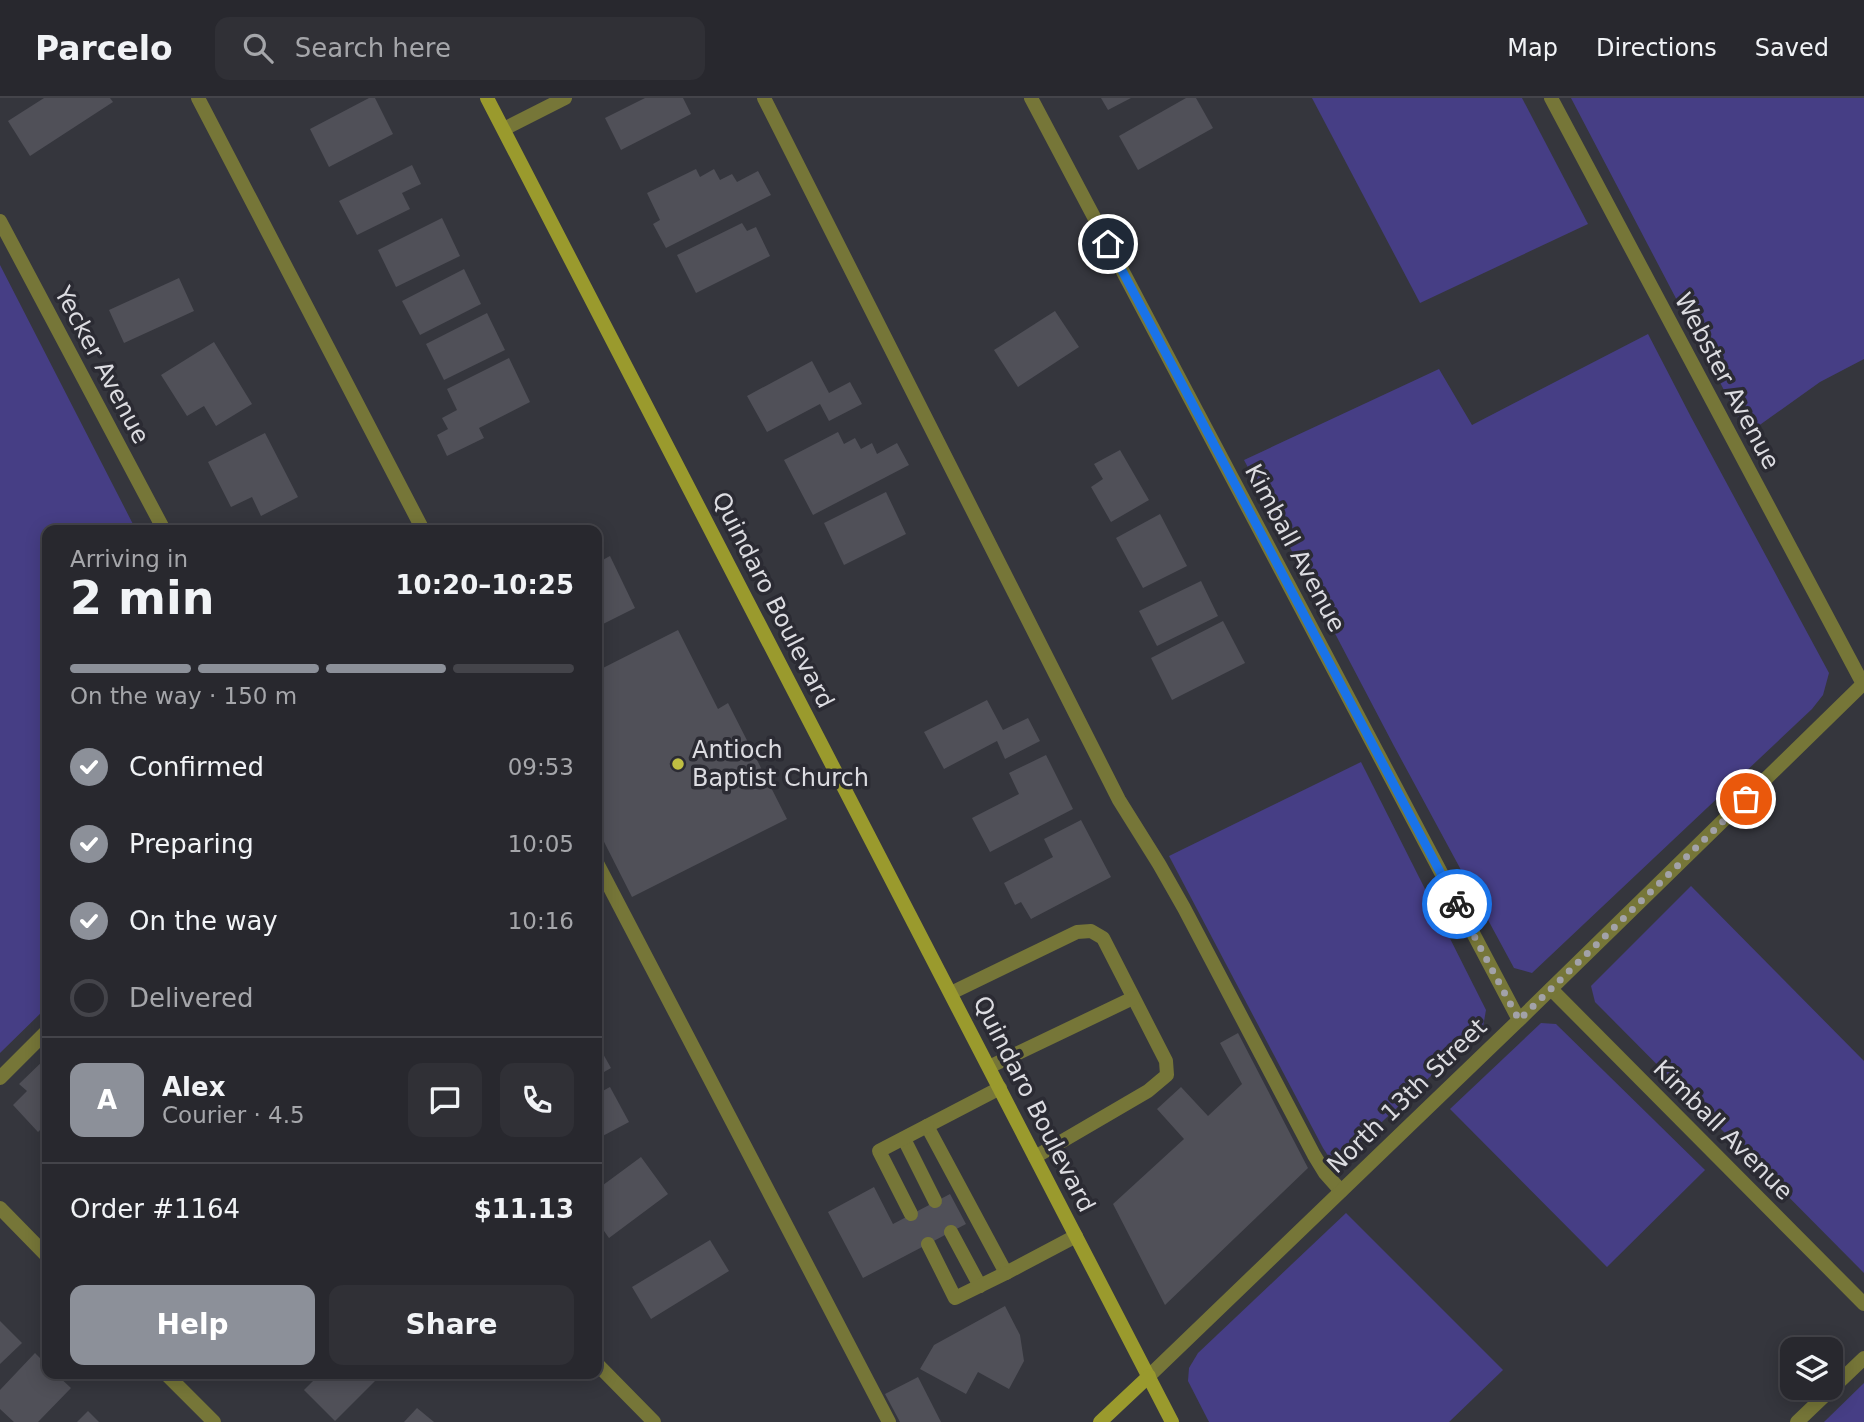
<!DOCTYPE html>
<meta charset="utf-8">
<style>
:root{--surface:#28282e;--page:#303036;--text:#f1f3f6;--muted:#a5a6aa;--line:#44444a;--accent:#8c9099}
body{margin:0;font-family:"DejaVu Sans",sans-serif;background:var(--page);color:var(--text);height:100vh;display:flex;flex-direction:column;font-size:26px;white-space:nowrap}
*{box-sizing:border-box;margin:0}
p{font-size:23px;color:var(--muted)}
.icon{flex:none;width:38px;height:38px;fill:none;stroke:currentColor;stroke-width:2;stroke-linecap:round;stroke-linejoin:round}
.map{position:relative;flex:1;overflow:hidden}
.sheet{position:absolute;left:42px;top:427px;width:560px;height:854px;display:flex;flex-direction:column;background:var(--surface);border-radius:14px;box-shadow:0 4px 18px #0003,0 0 0 2px var(--line)}
.sheet>*{flex:none}
.buttons{position:absolute;left:1780px;top:1239px;display:grid;gap:14px}
.buttons a{display:grid;place-items:center;width:63px;height:63px;border-radius:14px;background:var(--surface);box-shadow:0 4px 18px #0003,0 0 0 2px var(--line);font-size:35px}
.pin{position:absolute;display:grid;place-items:center;width:60px;height:60px;color:#fff;margin:-30px;border:4px solid #fff;border-radius:50%;box-shadow:0 2px 7px #0007}
.courier{position:absolute;display:grid;place-items:center;width:70px;height:70px;margin:-35px;border:5px solid #1a73e8;border-radius:50%;background:#fff;color:#222;box-shadow:0 2px 9px #0007}
.overview em{font-style:normal;font-weight:700}
.overview div{display:flex;flex-direction:column-reverse}
.overview{display:flex;align-items:center;justify-content:space-between;height:119px;padding:0 28px}
h1{font-size:46px;font-weight:700;line-height:52px}
.bar{display:grid;grid-template-columns:repeat(4,1fr);gap:10px 7px;align-content:center;height:84px;padding:0 28px}
.bar i{height:9px;border-radius:5px;background:var(--line)}
.bar .on{background:var(--accent)}
.bar p{grid-column:span 4}
.line{display:flex;align-items:center;gap:18px;padding:0 28px;border-top:2px solid var(--line)}
.line div{flex:1}
.round{display:grid;place-items:center;flex:none;width:74px;height:74px;border-radius:14px;background:var(--page)}
ol{padding:0 28px;list-style:none}
li{display:flex;align-items:center;gap:21px;height:77px}
li p{margin-inline-start:auto}
li .icon{padding:7px;border-radius:50%;background:var(--accent);color:#fff;stroke-width:4}
li:last-child{color:var(--muted)}
li i{width:38px;height:38px;border:4px solid var(--line);border-radius:50%}
.cta{display:flex;gap:14px;margin-top:auto;padding:14px 28px}
.cta a{flex:1;height:80px;border-radius:14px;background:var(--accent);color:#fff;font-size:28px;font-weight:700;line-height:80px;text-align:center}
.cta a+a{background:var(--page);color:var(--text)}
header{display:flex;align-items:center;gap:42px;box-sizing:border-box;height:98px;padding:0 35px;background:var(--surface);border-bottom:2px solid var(--line)}
header strong{font-size:33px}
nav{display:flex;gap:38px;margin-inline-start:auto;font-size:24px}
.search{width:490px;height:63px;background:var(--page);display:flex;align-items:center;gap:18px;box-sizing:border-box;padding:0 24px;border-radius:14px;color:var(--muted);font-size:26px}
.map>svg:first-child{display:block}
.green{fill:#463e85}
.building{fill:#505058}
.lines{fill:none;stroke-linecap:round;stroke-linejoin:round}
.lane{stroke:#767638;stroke-width:14}
.street{stroke:#767638;stroke-width:14}
.secondary{stroke:#9a9a2d;stroke-width:14}
.done{stroke:#a2a2a8;stroke-width:7;stroke-dasharray:0 12.6}
.route{stroke:#1a73e8;stroke-width:9}
.poi-dot{fill:#bfbe42;stroke:#2b2b33;stroke-width:2.5}
.labels{text-anchor:middle;stroke-width:7;stroke-linejoin:round;paint-order:stroke}
.street-label{font-size:24px;fill:#dcdce1;stroke:#2b2b33}
.poi-label{font-size:24px;fill:#dcdce1;stroke:#2b2b33;text-anchor:start}
</style>
<header>
<strong>Parcelo</strong>
<div class="search"><svg class="icon" aria-label="search" viewBox="0 0 24 24"><circle cx="10" cy="10" r="6"/><path d="M15 15l6 6"/></svg>Search here</div>
<nav><a>Map</a><a>Directions</a><a>Saved</a></nav>
</header>
<div class="map">
<svg width="1864" height="1324" viewBox="0 0 1864 1324">
<rect width="100%" height="100%" fill="#35363d"/>
<g class="green">
<polygon points="1312,0 1522,0 1588,126 1420,205"/>
<polygon points="1571,0 1864,0 1864,261 1820,284 1747,336"/>
<polygon points="0,167 136,432 47,432 47,909 0,955"/>
<polygon points="1648,236 1691,319 1829,575 1823,597 1812,611 1532,875 1514,870 1394,648 1244,362 1439,271 1472,327"/>
<polygon points="1361,664 1486,912 1483,929 1335,1068 1323,1050 1169,758"/>
<polygon points="1691,788 1864,963 1864,1175 1595,904 1591,888"/>
<polygon points="1541,925 1556,926 1705,1072 1607,1169 1450,1011"/>
<polygon points="1346,1115 1503,1272 1449,1324 1209,1324 1188,1283 1189,1270 1198,1255"/>
<polygon points="1864,1285 1864,1324 1824,1324"/>
</g>
<g class="building">
<polygon points="44,0 110,0 113,4 30,58 8,23"/>
<polygon points="369,0 375,0 393,36 329,69 310,31"/>
<polygon points="645,0 683,0 691,16 621,52 605,20"/>
<polygon points="1101,0 1131,0 1108,12"/>
<polygon points="1186,0 1196,0 1213,30 1138,72 1119,38"/>
<polygon points="412,67 421,86 402,95 410,111 357,137 339,103"/>
<polygon points="696,71 700,79 714,71 720,82 732,76 737,84 758,73 771,97 666,150 653,126 660,122 647,95"/>
<polygon points="442,120 460,158 396,189 378,152"/>
<polygon points="742,125 747,133 756,129 770,158 696,195 677,157"/>
<polygon points="464,171 481,206 420,237 402,203"/>
<polygon points="179,180 194,213 124,245 109,212"/>
<polygon points="1055,213 1079,249 1018,289 994,252"/>
<polygon points="487,215 505,252 444,282 426,246"/>
<polygon points="214,244 252,306 216,328 204,308 187,318 161,277"/>
<polygon points="509,260 530,304 479,330 484,340 447,358 437,337 448,331 442,320 457,312 447,291"/>
<polygon points="812,263 829,295 850,284 862,306 829,323 820,306 767,334 747,298"/>
<polygon points="838,334 844,346 855,340 861,351 872,345 877,356 897,345 909,367 813,417 784,362"/>
<polygon points="265,335 298,399 261,418 252,399 231,409 208,364"/>
<polygon points="1120,352 1149,402 1111,424 1091,389 1103,381 1094,366"/>
<polygon points="886,394 906,436 844,467 824,425"/>
<polygon points="1160,416 1187,468 1143,490 1116,440"/>
<polygon points="312,425 315,432 298,432"/>
<polygon points="610,458 635,510 599,528 597,523 597,465"/>
<polygon points="1201,483 1218,518 1157,548 1139,513"/>
<polygon points="1223,523 1245,565 1172,602 1151,560"/>
<polygon points="678,532 718,611 728,605 787,721 632,799 597,730 597,573"/>
<polygon points="987,602 1003,632 1028,620 1040,643 1005,661 997,643 944,671 924,634"/>
<polygon points="1046,657 1073,711 990,754 972,720 1019,696 1009,675"/>
<polygon points="1081,722 1111,779 1031,821 1021,804 1015,807 1004,785 1053,759 1044,741"/>
<polygon points="1238,935 1308,1070 1165,1207 1113,1106 1184,1041 1157,1011 1181,989 1208,1018 1242,986 1220,945"/>
<polygon points="597,945 611,970 597,978"/>
<polygon points="47,959 47,1025 38,1034 13,1007 27,993 19,986"/>
<polygon points="610,989 629,1024 597,1041 597,996"/>
<polygon points="641,1059 668,1096 609,1140 597,1123 597,1088 599,1090"/>
<polygon points="874,1089 893,1126 950,1096 966,1126 863,1180 828,1114"/>
<polygon points="710,1142 729,1173 651,1221 632,1189"/>
<polygon points="1005,1208 1020,1237 1024,1263 1009,1291 978,1274 966,1296 920,1271 934,1247"/>
<polygon points="0,1223 22,1245 0,1266"/>
<polygon points="35,1255 47,1267 47,1276 56,1276 71,1290 38,1324 14,1324 0,1311 0,1292"/>
<polygon points="320,1276 382,1276 335,1323 304,1292"/>
<polygon points="918,1279 941,1324 900,1324 885,1296"/>
<polygon points="417,1310 434,1324 404,1324"/>
<polygon points="88,1313 99,1324 77,1324"/>
</g>
<g class="lines">
<g class="lane">
<polyline points="198,0 423,432"/>
<polyline points="764,0 1119,702 1159,766 1184,810 1314,1057 1325,1075 1341,1093"/>
<polyline points="597,765 889,1324"/>
<polyline points="951,895 1077,834 1091,833 1103,840 1166,963 1167,977 1148,993 1035,1059"/>
<polyline points="989,969 1133,900"/>
<polyline points="1000,990 927,1028 1006,1175 1076,1138"/>
<polyline points="904,1041 935,1103"/>
<polyline points="911,1116 879,1053 927,1028"/>
<polyline points="951,1134 980,1188"/>
<polyline points="928,1146 955,1200 1006,1175"/>
</g>
<g class="street">
<polyline points="1031,0 1519,922"/>
<polyline points="1551,0 1863,586"/>
<polyline points="504,31 565,0"/>
<polyline points="0,123 164,432"/>
<polyline points="1551,891 1864,1206"/>
<polyline points="0,980 47,933"/>
<polyline points="0,1110 47,1158"/>
<polyline points="597,1266 654,1324"/>
<polyline points="166,1276 214,1324"/>
<polyline points="1149,1278 1519,922 1864,585"/>
<polyline points="1797,1324 1864,1260"/>
</g>
<g class="secondary">
<polyline points="487,0 1172,1324"/>
<polyline points="1100,1324 1149,1278"/>
</g>
</g>
<g class="lines">
<polyline class="done" points="1457,806 1519,922 1746,701"/>
<polyline class="route" points="1108,146 1457,806"/>
</g>
<circle class="poi-dot" cx="678" cy="666" r="7"/>
<g class="labels">
<g class="street-label">
<text transform="translate(102 267) rotate(62)" y="8">Yecker Avenue</text>
<text transform="translate(1727 283) rotate(62)" y="8">Webster Avenue</text>
<text transform="translate(1295 450) rotate(62)" y="8">Kimball Avenue</text>
<text transform="translate(773 502) rotate(63)" y="8">Quindaro Boulevard</text>
<text transform="translate(1407 998) rotate(-44)" y="8">North 13th Street</text>
<text transform="translate(1034 1006) rotate(63)" y="8">Quindaro Boulevard</text>
<text transform="translate(1723 1032) rotate(45)" y="8">Kimball Avenue</text>
</g>
<g class="poi-label">
<text x="692" y="660">Antioch<tspan x="692" dy="28">Baptist Church</tspan></text>
</g>
</g>
</svg>
<div class="buttons">
<a><svg class="icon" aria-label="layers" viewBox="0 0 24 24"><path d="M12 4l9 5-9 5-9-5zM3 14l9 5 9-5"/></svg></a>
</div>
<div class="pin" style="left:1746px;top:701px;background:#ea580c"><svg class="icon" aria-label="bag" viewBox="0 0 24 24"><path d="M5 8h14l-1 12H6zM9 8a3 3 0 0 1 6 0"/></svg></div>
<div class="pin" style="left:1108px;top:146px;background:#1f2937"><svg class="icon" aria-label="home" viewBox="0 0 24 24"><path d="M3 11l9-7 9 7M6 9v11h12V9"/></svg></div>
<div class="courier" style="left:1457px;top:806px"><svg class="icon" aria-label="bike" viewBox="0 0 24 24"><circle cx="6" cy="16" r="4"/><circle cx="18" cy="16" r="4"/><path d="M6 16l4-8h5l3 8M10 8l3 8H6M13 5h3"/></svg></div>
<section class="sheet">
<div class="overview"><div><h1>2 min</h1><p>Arriving in</p></div><em>10:20–10:25</em></div>
<div class="bar"><i class="on"></i><i class="on"></i><i class="on"></i><i></i><p>On the way · 150 m</p></div>
<ol>
<li><svg class="icon" aria-label="check" viewBox="0 0 24 24"><path d="M5 12l5 5 9-10"/></svg>Confirmed<p>09:53</p></li>
<li><svg class="icon" aria-label="check" viewBox="0 0 24 24"><path d="M5 12l5 5 9-10"/></svg>Preparing<p>10:05</p></li>
<li><svg class="icon" aria-label="check" viewBox="0 0 24 24"><path d="M5 12l5 5 9-10"/></svg>On the way<p>10:16</p></li>
<li><i></i>Delivered</li>
</ol>
<div class="line" style="height:126px"><b class="round" style="background:var(--accent);color:#fff">A</b><div><b>Alex</b><p>Courier · 4.5</p></div><a class="round"><svg class="icon" aria-label="chat" viewBox="0 0 24 24"><path d="M4 5h16v11H9l-5 4z"/></svg></a><a class="round"><svg class="icon" aria-label="phone" viewBox="0 0 24 24"><path d="M5 4h4l2 5-3 2q2 4 5 5l2-3 5 2v4C11 20 4 13 5 4z"/></svg></a></div>
<div class="line" style="height:91px"><div>Order #1164</div><b>$11.13</b></div>
<div class="cta"><a>Help</a><a>Share</a></div>
</section>
</div>
